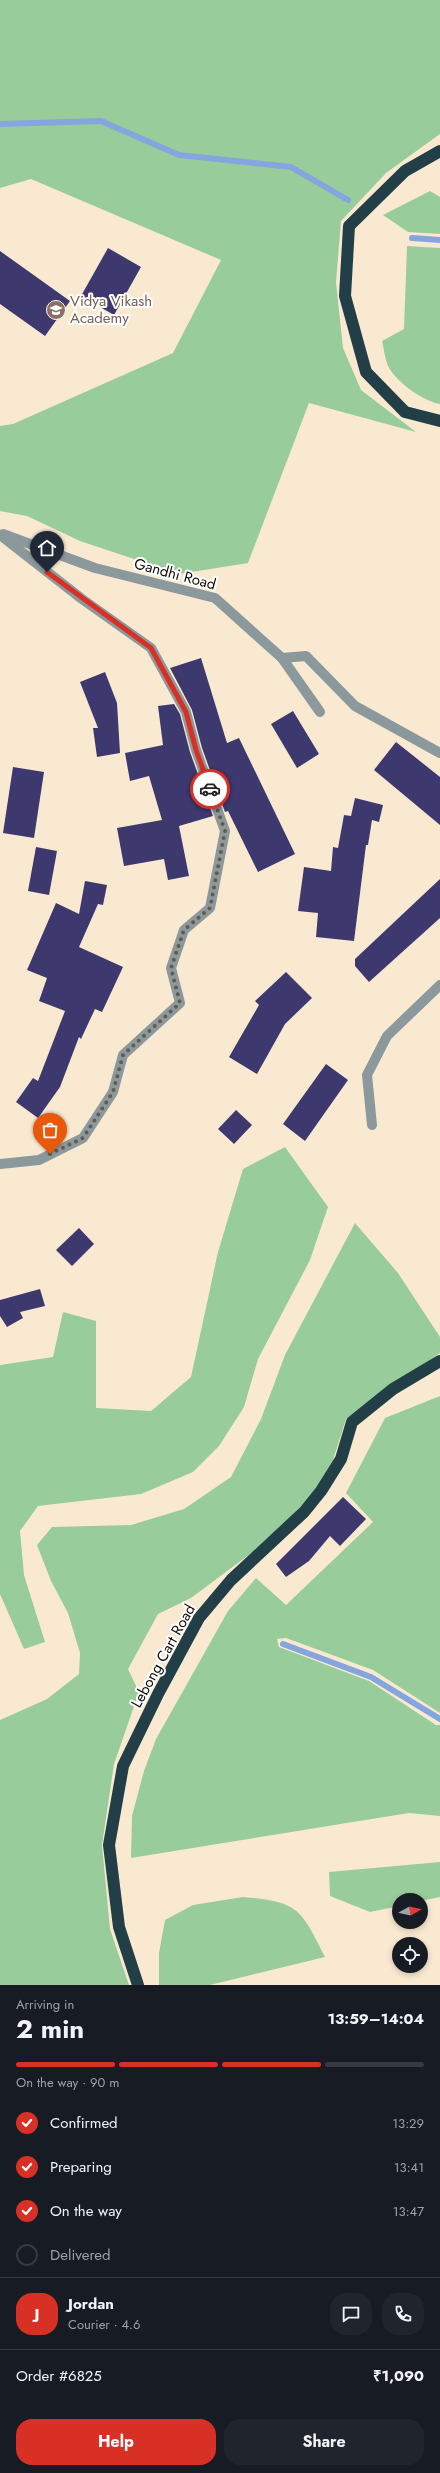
<!DOCTYPE html>
<meta charset="utf-8">
<style>
:root{--surface:#171b24;--page:#20242c;--text:#f1f3f6;--muted:#9ea1a6;--line:#363941;--accent:#d93025}
body{margin:0;font-family:Jost,sans-serif;background:var(--page);color:var(--text);height:100vh;display:flex;flex-direction:column;font-size:15px;white-space:nowrap}
*{box-sizing:border-box;margin:0}
p{font-size:13px;color:var(--muted)}
.icon{flex:none;width:22px;height:22px;fill:none;stroke:currentColor;stroke-width:2;stroke-linecap:round;stroke-linejoin:round}
.map{position:relative;height:1985px;overflow:hidden}
.side{display:flex;flex-direction:column;background:var(--surface);flex:1}
.side>*{flex:none}
.needle{width:26px;rotate:82deg}
.tools{position:absolute;left:392px;top:1893px;display:grid;gap:8px}
.tools a{display:grid;place-items:center;width:36px;height:36px;border-radius:50%;background:var(--surface);box-shadow:0 2px 6px #0003;font-size:20px}
.pin{position:absolute;display:grid;place-items:center;width:34px;height:34px;color:#fff;margin:-41px -17px;border-radius:50% 50% 50% 0;rotate:-45deg;box-shadow:0 0 4px #0007}
.pin .icon{rotate:45deg}
.courier{position:absolute;display:grid;place-items:center;width:40px;height:40px;margin:-20px;border:3px solid #d93025;border-radius:50%;background:#fff;color:#222;box-shadow:0 1px 5px #0007}
.summary em{font-style:normal;font-weight:700}
.summary div{display:flex;flex-direction:column-reverse}
.summary{display:flex;align-items:center;justify-content:space-between;height:68px;padding:0 16px}
h1{font-size:26px;font-weight:700;line-height:30px}
.bar{display:grid;grid-template-columns:repeat(4,1fr);gap:6px 4px;align-content:center;height:48px;padding:0 16px}
.bar i{height:5px;border-radius:3px;background:var(--line)}
.bar .active{background:var(--accent)}
.bar p{grid-column:span 4}
.line{display:flex;align-items:center;gap:10px;padding:0 16px;border-top:1px solid var(--line)}
.line div{flex:1}
.round{display:grid;place-items:center;flex:none;width:42px;height:42px;border-radius:16px;background:var(--page)}
ol{padding:0 16px;list-style:none}
li{display:flex;align-items:center;gap:12px;height:44px}
li p{margin-inline-start:auto}
li .icon{padding:4px;border-radius:50%;background:var(--accent);color:#fff;stroke-width:4}
li:last-child{color:var(--muted)}
li i{width:22px;height:22px;border:2px solid var(--line);border-radius:50%}
.button{display:flex;gap:8px;margin-top:auto;padding:8px 16px}
.button a{flex:1;height:46px;border-radius:16px;background:var(--accent);color:#fff;font-size:16px;font-weight:700;line-height:46px;text-align:center}
.button a+a{background:var(--page);color:var(--text)}
.map>svg:first-child{display:block}
.forest{fill:#98cd9b}
.lines{fill:none;stroke-linecap:round;stroke-linejoin:round}
.stream{stroke:#84a5dd;stroke-width:6}
.building{fill:#3d396f}
.minor{stroke:#8b999d;stroke-width:10}
.highway{stroke:#223e46;stroke-width:12}
.done{stroke:#645a4d;stroke-width:4;stroke-dasharray:0 7.2}
.route{stroke:#d93025;stroke-width:5}
.labels{text-anchor:middle;stroke-width:4;stroke-linejoin:round;paint-order:stroke}
.education-label{font-size:15px;fill:#785e54;stroke:#fff;text-anchor:start}
.street-label{font-size:15px;fill:#130d06;stroke:#fff}
</style>
<div class="map">
<svg width="440" height="1985" viewBox="0 0 440 1985">
<rect width="100%" height="100%" fill="#fae9d1"/>
<g class="forest">
<polygon points="0,0 440,0 440,134 386,173 341,221 336,282 343,348 361,390 416,432 309,403 248,563 179,574 80,541 27,516 0,511 0,426 13,424 173,353 221,260 31,179 0,188"/>
<polygon points="430,191 440,197 440,234 408,232 383,215"/>
<path d="M407,246L440,248V404C423,401 396,382 388,366C385,359 384,349 382,341L404,329Z"/>
<polygon points="285,1147 328,1207 310,1260 258,1359 244,1407 219,1446 193,1472 141,1494 38,1506 20,1531 24,1575 45,1642 24,1649 0,1594 0,1365 53,1357 63,1312 96,1321 96,1408 151,1411 191,1377 218,1252 243,1169"/>
<polygon points="355,1223 398,1273 440,1337 440,1353 346,1419 333,1460 314,1492 270,1539 191,1598 158,1614 128,1669 139,1692 114,1764 102,1845 110,1929 129,1985 0,1985 0,1720 47,1699 79,1674 80,1653 68,1613 51,1581 37,1545 52,1527 131,1525 184,1509 231,1477 261,1419 285,1355"/>
<polygon points="440,1396 440,1713 373,1670 286,1638 277,1639 279,1647 369,1681 436,1725 440,1725 440,1816 409,1813 131,1858 132,1816 144,1771 156,1739 228,1611 256,1578 286,1605 373,1522 346,1493 385,1418"/>
<polygon points="440,1862 440,1897 421,1901 399,1900 399,1906 370,1912 330,1896 329,1872"/>
<path d="M243,1897C299,1902 301,1909 325,1957L210,1985H159V1953L165,1920L193,1905Z"/>
</g>
<g class="lines">
<g class="stream">
<polyline points="0,124 101,121 179,155 291,167 348,200"/>
<polyline points="412,238 440,240"/>
<polyline points="283,1644 371,1677 440,1719"/>
</g>
</g>
<g class="building">
<polygon points="108,248 141,267 114,315 81,296"/>
<polygon points="0,251 70,301 45,336 0,304"/>
<polygon points="201,658 227,743 239,738 295,854 258,872 228,811 225,812 202,748 192,710 170,668"/>
<polygon points="105,672 117,703 120,753 97,757 93,728 98,728 80,682"/>
<polygon points="174,704 180,714 190,752 213,816 179,826 189,876 168,880 164,859 124,866 117,828 162,820 149,776 130,781 125,753 163,745 158,706"/>
<polygon points="293,711 319,754 297,768 271,724"/>
<polygon points="396,742 440,777 440,825 374,770"/>
<polygon points="13,767 44,772 34,838 3,833"/>
<polygon points="355,798 383,805 379,822 372,820 368,845 366,845 354,941 316,937 318,913 298,911 304,867 331,871 333,847 338,848 344,815 351,816"/>
<polygon points="36,847 57,851 49,895 28,891"/>
<polygon points="440,879 440,918 369,982 355,966 355,959"/>
<polygon points="85,881 107,885 103,905 98,904 79,947 123,967 102,1012 95,1009 81,1039 79,1037 60,1087 38,1118 16,1102 33,1078 38,1081 65,1011 39,1001 47,978 27,970 56,903 79,914"/>
<polygon points="286,972 312,998 285,1024 257,1074 229,1057 259,1005 255,1001"/>
<polygon points="326,1064 348,1080 305,1141 283,1124"/>
<polygon points="236,1110 252,1125 234,1144 218,1129"/>
<polygon points="79,1228 94,1244 72,1266 56,1250"/>
<polygon points="40,1289 45,1306 20,1312 23,1318 7,1327 0,1316 0,1300"/>
<polygon points="343,1497 366,1519 340,1546 330,1536 309,1561 286,1577 276,1564"/>
</g>
<g class="lines">
<g class="minor">
<polyline points="3,534 95,568 215,598 282,658 306,656 355,706 440,753"/>
<polyline points="0,535 82,599 151,648 186,712 196,750 225,831 210,908 184,930 171,968 180,1003 123,1055 113,1092 83,1138 39,1160 0,1164"/>
<polyline points="282,658 320,712"/>
<polyline points="372,1125 367,1075 387,1036 440,985"/>
</g>
<g class="highway">
<polyline points="440,151 405,171 349,226 345,296 366,372 405,412 440,421"/>
<polyline points="138,1985 119,1927 109,1845 123,1766 158,1694 199,1618 231,1580 304,1512 321,1491 341,1459 352,1422 393,1389 440,1361"/>
</g>
</g>
<g class="lines">
<polyline class="done" points="50,1154 83,1138 113,1092 123,1055 180,1003 171,968 184,930 210,908 225,831 210,789"/>
<polyline class="route" points="47,572 151,648 186,712 196,750 210,789"/>
</g>
<defs>
<g id="school-disc" transform="scale(1)"><circle r="9.5" fill="#8d6e63" stroke="#fff"/><path d="M0-5L7-2L0 1L-7-2ZM-4 1L0 2.5L4 1V4Q0 6-4 4Z" fill="#fff"/></g>
</defs>
<g fill-rule="evenodd">
<use href="#school-disc" x="56" y="310"/>
</g>
<g class="labels">
<g class="education-label">
<text x="70" y="306">Vidya Vikash<tspan x="70" dy="17">Academy</tspan></text>
</g>
<g class="street-label">
<text transform="translate(175 574) rotate(15)" y="5">Gandhi Road</text>
<text transform="translate(163 1656) rotate(-61)" y="5">Lebong Cart Road</text>
</g>
</g>
</svg>
<div class="tools">
<a><svg class="needle" viewBox="-14 -14 28 28"><path d="M0-13l5 13h-10z" fill="#e53935"/><path d="M0 13l5-13h-10z" fill="#9ea1a6"/></svg></a>
<a><svg class="icon" aria-label="locate" viewBox="0 0 24 24"><circle cx="12" cy="12" r="6"/><path d="M12 2v4M12 18v4M2 12h4M18 12h4"/></svg></a>
</div>
<div class="pin" style="left:50px;top:1154px;background:#ea580c"><svg class="icon" aria-label="bag" viewBox="0 0 24 24"><path d="M5 8h14l-1 12H6zM9 8a3 3 0 0 1 6 0"/></svg></div>
<div class="pin" style="left:47px;top:572px;background:#1f2937"><svg class="icon" aria-label="home" viewBox="0 0 24 24"><path d="M3 11l9-7 9 7M6 9v11h12V9"/></svg></div>
<div class="courier" style="left:210px;top:789px"><svg class="icon" aria-label="car" viewBox="0 0 24 24"><path d="M5 17H2v-5l4-1 3-4h7l3 4 3 1v5h-3M9 17h6M6 11h13"/><circle cx="7" cy="17" r="2"/><circle cx="17" cy="17" r="2"/></svg></div>
</div>
<section class="side">
<div class="summary"><div><h1>2 min</h1><p>Arriving in</p></div><em>13:59–14:04</em></div>
<div class="bar"><i class="active"></i><i class="active"></i><i class="active"></i><i></i><p>On the way · 90 m</p></div>
<ol>
<li><svg class="icon" aria-label="check" viewBox="0 0 24 24"><path d="M5 12l5 5 9-10"/></svg>Confirmed<p>13:29</p></li>
<li><svg class="icon" aria-label="check" viewBox="0 0 24 24"><path d="M5 12l5 5 9-10"/></svg>Preparing<p>13:41</p></li>
<li><svg class="icon" aria-label="check" viewBox="0 0 24 24"><path d="M5 12l5 5 9-10"/></svg>On the way<p>13:47</p></li>
<li><i></i>Delivered</li>
</ol>
<div class="line" style="height:72px"><b class="round" style="background:var(--accent);color:#fff">J</b><div><b>Jordan</b><p>Courier · 4.6</p></div><a class="round"><svg class="icon" aria-label="chat" viewBox="0 0 24 24"><path d="M4 5h16v11H9l-5 4z"/></svg></a><a class="round"><svg class="icon" aria-label="phone" viewBox="0 0 24 24"><path d="M5 4h4l2 5-3 2q2 4 5 5l2-3 5 2v4C11 20 4 13 5 4z"/></svg></a></div>
<div class="line" style="height:52px"><div>Order #6825</div><b>₹1,090</b></div>
<div class="button"><a>Help</a><a>Share</a></div>
</section>
